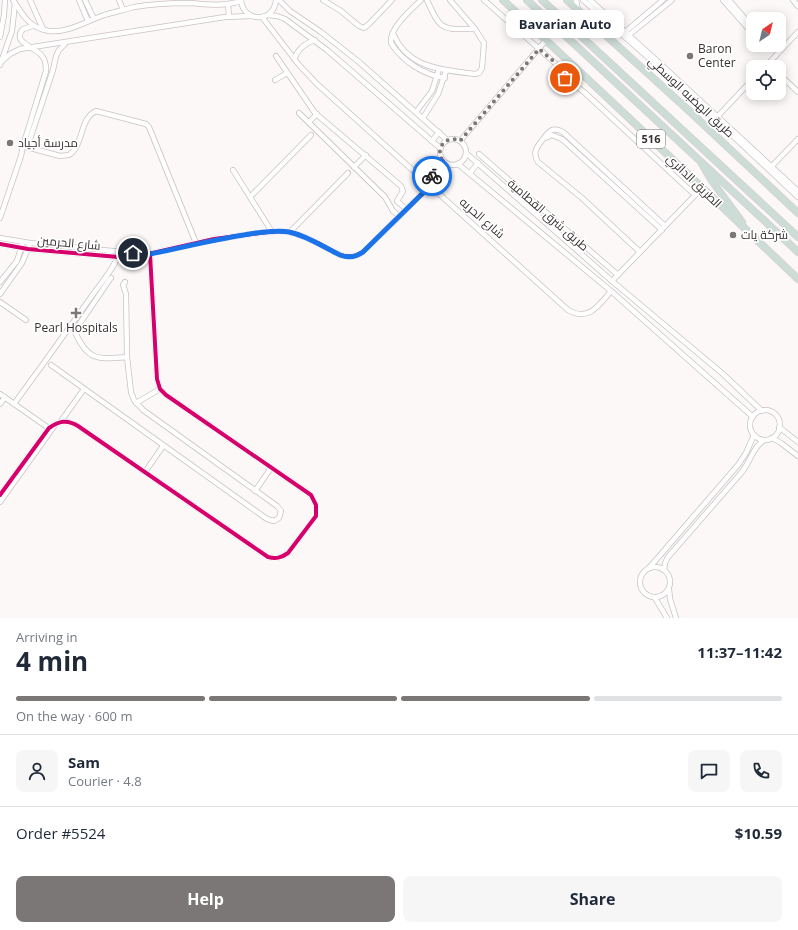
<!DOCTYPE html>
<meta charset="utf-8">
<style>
:root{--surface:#fff;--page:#f6f6f7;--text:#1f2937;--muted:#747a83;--line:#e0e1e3;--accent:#7c7777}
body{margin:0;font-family:"Open Sans",Cairo,sans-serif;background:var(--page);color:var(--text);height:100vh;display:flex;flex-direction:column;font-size:15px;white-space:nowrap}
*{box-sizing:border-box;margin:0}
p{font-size:13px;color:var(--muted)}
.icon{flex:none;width:22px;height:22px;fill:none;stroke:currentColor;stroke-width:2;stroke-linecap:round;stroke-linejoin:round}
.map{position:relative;height:618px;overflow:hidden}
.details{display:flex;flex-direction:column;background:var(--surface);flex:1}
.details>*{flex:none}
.needle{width:26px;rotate:35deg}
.tools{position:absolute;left:746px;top:12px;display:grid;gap:8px}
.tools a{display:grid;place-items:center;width:40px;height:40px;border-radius:8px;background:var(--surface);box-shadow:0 2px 10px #0003;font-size:20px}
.pin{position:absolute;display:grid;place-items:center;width:34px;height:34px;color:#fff;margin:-17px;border:2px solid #fff;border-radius:50%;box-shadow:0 1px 4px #0007}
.courier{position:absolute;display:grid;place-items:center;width:40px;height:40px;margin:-20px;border:3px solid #1a73e8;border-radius:50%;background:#fff;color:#222;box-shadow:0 1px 5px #0007}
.bubble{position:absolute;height:28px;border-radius:8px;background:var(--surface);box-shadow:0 2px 10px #0003;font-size:13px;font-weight:700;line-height:28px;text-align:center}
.headline em{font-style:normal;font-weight:700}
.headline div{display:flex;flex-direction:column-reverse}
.headline{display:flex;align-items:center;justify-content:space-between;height:68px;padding:0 16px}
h1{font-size:26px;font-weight:700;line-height:30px}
.bar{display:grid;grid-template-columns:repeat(4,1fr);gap:6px 4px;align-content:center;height:48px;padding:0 16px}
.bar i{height:5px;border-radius:3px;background:var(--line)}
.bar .active{background:var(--accent)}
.bar p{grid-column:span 4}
.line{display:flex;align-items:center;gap:10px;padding:0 16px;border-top:1px solid var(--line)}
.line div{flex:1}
.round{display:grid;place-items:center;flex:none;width:42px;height:42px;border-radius:8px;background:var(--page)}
.button{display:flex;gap:8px;margin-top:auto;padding:8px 16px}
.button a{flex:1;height:46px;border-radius:8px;background:var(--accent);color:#fff;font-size:16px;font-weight:700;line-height:46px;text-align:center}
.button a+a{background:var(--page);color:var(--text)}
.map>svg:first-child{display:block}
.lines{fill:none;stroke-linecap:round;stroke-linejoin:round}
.minor-casing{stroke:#c8c3c3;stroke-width:6}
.highway-casing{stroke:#d6d4d3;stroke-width:8}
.minor{stroke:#fffefe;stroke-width:4.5}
.highway{stroke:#ccdcd7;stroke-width:6}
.cycleway-casing{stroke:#fff;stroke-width:6}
.cycleway{stroke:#d6006c;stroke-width:4}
.done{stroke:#7c7777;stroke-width:4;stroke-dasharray:0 7.2}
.route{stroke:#1a73e8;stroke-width:5}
.poi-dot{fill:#7c7777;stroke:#fff;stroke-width:1.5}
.labels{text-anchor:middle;stroke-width:3.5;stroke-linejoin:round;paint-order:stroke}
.shield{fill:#fff;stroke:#73706f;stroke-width:1}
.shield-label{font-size:11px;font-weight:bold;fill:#373231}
.poi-label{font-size:12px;fill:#373231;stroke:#fff;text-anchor:start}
.street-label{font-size:12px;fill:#373231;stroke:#fff}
</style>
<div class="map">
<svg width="798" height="618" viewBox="0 0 798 618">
<rect width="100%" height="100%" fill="#fdf8f8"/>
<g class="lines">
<g class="minor-casing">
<g id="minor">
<path d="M13,0C23,15 29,28 49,31C68,33 87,21 104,15C114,12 124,10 134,7C152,4 171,3 189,3C207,4 223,7 241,1"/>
<polyline points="30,0 43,29"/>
<polyline points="79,0 88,21"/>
<polyline points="85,0 94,19"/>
<polyline points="119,0 123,10"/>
<path d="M241,0C243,23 274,23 276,0"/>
<polyline points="279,0 290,11 321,32 359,62 447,140"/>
<polyline points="323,0 341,11 359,26 364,28 369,24 392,0"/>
<path d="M421,0C411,10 389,28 391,43C402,61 424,75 445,78"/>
<path d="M427,0C441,32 442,29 475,29"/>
<polyline points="484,0 555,63 565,78 584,92 695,195"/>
<polyline points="576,0 578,10"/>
<polyline points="583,0 668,75 798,197"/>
<polyline points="590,0 655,59 798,191"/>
<polyline points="723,0 753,34"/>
<polyline points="729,0 753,28"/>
<polyline points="793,0 798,6"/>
<polyline points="228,4 229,17"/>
<polyline points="268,15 277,16 285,19 327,50 440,148"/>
<path d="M262,17L299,65L317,84L568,310C589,322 599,305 611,291"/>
<polyline points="625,32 663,0"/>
<path d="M393,33C407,68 442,70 475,74L479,73L482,68L484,43L475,29L450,0"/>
<polyline points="629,35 672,0"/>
<polyline points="0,37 4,15 5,0"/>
<polyline points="762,45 766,48 767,47 767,45"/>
<polyline points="276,56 315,113 401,186 403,191 397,201 406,209"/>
<path d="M294,59C298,49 305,43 315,40"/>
<polyline points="2,61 10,54 20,49 225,17 252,16"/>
<polyline points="0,65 12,31 15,3"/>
<polyline points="765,67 798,32"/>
<polyline points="779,74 798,92"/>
<polyline points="275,80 287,73"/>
<polyline points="416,112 432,91 439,69"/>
<polyline points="299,113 385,197 393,211 399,216"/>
<polyline points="717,117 753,79"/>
<polyline points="423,118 438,94 446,71"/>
<polyline points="309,122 317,114"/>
<polyline points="545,138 552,135 562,139 662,230"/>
<circle cx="453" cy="152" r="13"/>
<polyline points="432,141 439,132"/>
<polyline points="460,141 546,40"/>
<path d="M23,146L60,156L69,155C84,145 79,119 96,111L146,124L149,127L196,243"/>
<polyline points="27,148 53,70 56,56 59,50 65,44"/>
<polyline points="466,153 612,281 723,374 762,411"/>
<polyline points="479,154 618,275"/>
<polyline points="458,164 611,291 753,417"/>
<polyline points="772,166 798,139"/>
<polyline points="354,167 366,155"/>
<polyline points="233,170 272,232"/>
<polyline points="470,173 478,163"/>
<polyline points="250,197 311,135"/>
<path d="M0,218L21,156L23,146L46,71C46,66 46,60 42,56C36,47 11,43 23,29L33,26"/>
<polyline points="290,232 348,173"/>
<polyline points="0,238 30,243 133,253 141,255"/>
<path d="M0,244L28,249L118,257H135L214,239L276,231L290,232L300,235L318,243L340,255C349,258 356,257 363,252L427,189L433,172L443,161"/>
<path d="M640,252L582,198L538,162C532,152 537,147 543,139C549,131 553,126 563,132L665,226"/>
<path d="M111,278L110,279L76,329L75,332C88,362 99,359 127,357"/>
<polyline points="612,281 702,188"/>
<polyline points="0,282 17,261 22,245"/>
<polyline points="0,294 22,263 29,246"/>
<polyline points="0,302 26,320"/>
<polyline points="51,365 267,519 274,521 279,518 281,511 277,506 143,410 134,400 131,392 127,357 126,294 123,285 125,282"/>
<polyline points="0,394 50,429"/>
<polyline points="136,403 160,389"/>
<polyline points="0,404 5,397"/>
<path d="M14,404C41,367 67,331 94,293C101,283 118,263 119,252"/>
<circle cx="765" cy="425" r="15"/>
<polyline points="61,421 84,389"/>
<polyline points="779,427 798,442"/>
<polyline points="772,438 781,443 798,456"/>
<polyline points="145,472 163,446"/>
<polyline points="255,491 271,468"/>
<path d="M0,495L49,428C59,421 67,419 78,426L268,557C276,559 281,558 288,553L316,516V505L311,495L166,395L160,389L157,379L150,254"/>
<polyline points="0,502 55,425"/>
<circle cx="655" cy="582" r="15"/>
<polyline points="649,568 738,465 746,453 754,435"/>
<path d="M664,570L665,563L668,557L742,472C750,462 754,445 765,440"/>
<polyline points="669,589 670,599 676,618"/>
<polyline points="655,598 667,618"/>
</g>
</g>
<g class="highway-casing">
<g id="highway">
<polyline points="503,0 629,118 798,279"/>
<polyline points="527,0 798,252"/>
<polyline points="542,0 798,237"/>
<polyline points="567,0 686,108 798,213"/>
<polyline points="702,164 712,181 742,222"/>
</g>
</g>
<use href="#minor" class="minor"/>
<use href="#highway" class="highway"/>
<g class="cycleway-casing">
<g id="cycleway">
<path d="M0,244L28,249L118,257H135L214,239L276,231L290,232L300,235L318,243L340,255C349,258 356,257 363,252L427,189L433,172L443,161"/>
<path d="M0,495L49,428C59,421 67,419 78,426L268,557C276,559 281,558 288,553L316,516V505L311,495L166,395L160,389L157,379L150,254"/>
</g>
</g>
<use href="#cycleway" class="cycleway"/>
</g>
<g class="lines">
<path class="done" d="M432,176L435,170L443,161C434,149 446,134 460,141L539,49L557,64L565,78"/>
<path class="route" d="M133,253L141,255L150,254C185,247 220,238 256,233C267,232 278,230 289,232C308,236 323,247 340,255C348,258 356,257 363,252L427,189L432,176"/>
</g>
<g class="poi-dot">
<circle cx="690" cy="56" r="4"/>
<circle cx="10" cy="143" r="4"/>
<circle cx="733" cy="235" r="4"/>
<path d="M74 307h4v4h4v4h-4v4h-4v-4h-4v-4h4z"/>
</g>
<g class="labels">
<rect class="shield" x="637" y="130" width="28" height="18" rx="3"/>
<g class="shield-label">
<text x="651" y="143">516</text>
</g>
<g class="poi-label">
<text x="698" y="53">Baron<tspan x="698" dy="14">Center</tspan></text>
<text x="18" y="147">مدرسة أجياد</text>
<text x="741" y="239">شركة يات</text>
<text x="76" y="332" text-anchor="middle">Pearl Hospitals</text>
</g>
<g class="street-label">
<text transform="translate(691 97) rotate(43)" y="4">طريق الهضبه الوسطي</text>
<text transform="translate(694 181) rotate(44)" y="4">الطريق الدائري</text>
<text transform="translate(548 215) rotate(41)" y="4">طريق شرق القطامية</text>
<text transform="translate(482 218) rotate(41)" y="4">شارع الحريه</text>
<text transform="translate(69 243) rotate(5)" y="4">شارع الحرمين</text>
</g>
</g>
</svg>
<div class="tools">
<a><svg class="needle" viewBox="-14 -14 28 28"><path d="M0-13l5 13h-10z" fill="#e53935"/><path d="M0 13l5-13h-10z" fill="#747a83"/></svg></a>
<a><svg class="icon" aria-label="locate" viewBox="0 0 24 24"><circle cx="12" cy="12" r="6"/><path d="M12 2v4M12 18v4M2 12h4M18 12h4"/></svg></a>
</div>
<div class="pin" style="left:565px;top:78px;background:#ea580c"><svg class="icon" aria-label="bag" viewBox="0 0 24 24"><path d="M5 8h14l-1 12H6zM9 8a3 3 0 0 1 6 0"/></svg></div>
<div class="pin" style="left:133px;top:253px;background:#1f2937"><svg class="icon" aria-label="home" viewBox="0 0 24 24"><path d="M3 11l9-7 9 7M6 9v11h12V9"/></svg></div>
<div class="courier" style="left:432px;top:176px"><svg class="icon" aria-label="bike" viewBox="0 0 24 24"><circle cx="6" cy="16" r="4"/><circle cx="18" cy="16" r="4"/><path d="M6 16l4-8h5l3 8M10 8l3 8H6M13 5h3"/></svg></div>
<div class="bubble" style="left:506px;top:10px;width:118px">Bavarian Auto</div>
</div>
<section class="details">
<div class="headline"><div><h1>4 min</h1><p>Arriving in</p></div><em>11:37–11:42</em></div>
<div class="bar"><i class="active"></i><i class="active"></i><i class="active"></i><i></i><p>On the way · 600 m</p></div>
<div class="line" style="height:72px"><a class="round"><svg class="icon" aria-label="person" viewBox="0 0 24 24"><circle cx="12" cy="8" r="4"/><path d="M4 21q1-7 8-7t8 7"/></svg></a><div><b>Sam</b><p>Courier · 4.8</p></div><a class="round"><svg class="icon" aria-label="chat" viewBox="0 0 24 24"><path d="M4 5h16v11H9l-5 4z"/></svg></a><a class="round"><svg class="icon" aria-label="phone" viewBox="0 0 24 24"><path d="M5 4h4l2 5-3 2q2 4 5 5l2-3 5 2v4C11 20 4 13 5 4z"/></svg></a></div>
<div class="line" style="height:52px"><div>Order #5524</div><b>$10.59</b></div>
<div class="button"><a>Help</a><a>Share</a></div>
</section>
